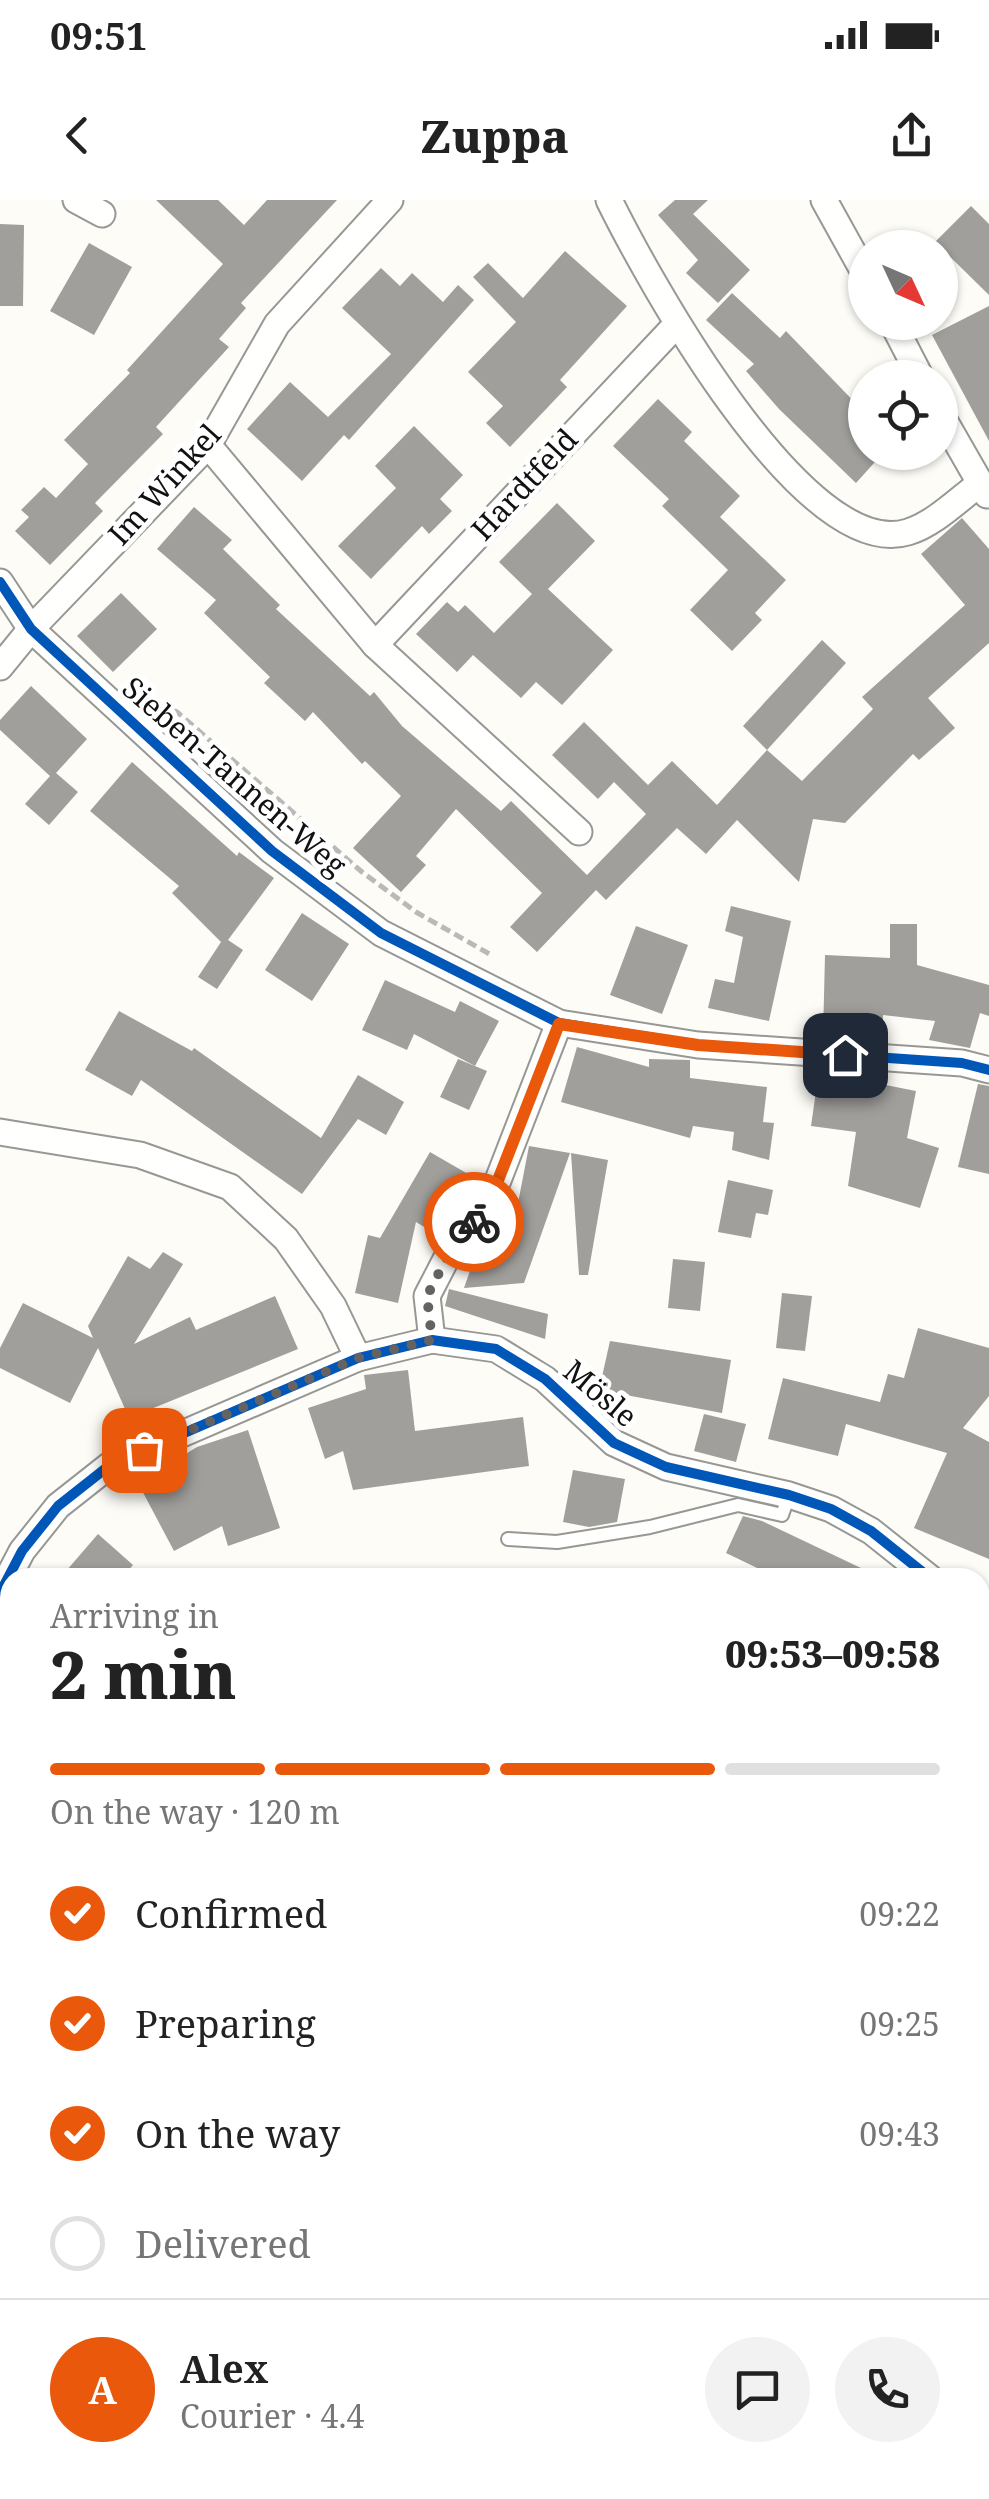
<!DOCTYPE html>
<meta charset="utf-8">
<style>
:root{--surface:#fff;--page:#f2f2f2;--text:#222;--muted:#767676;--line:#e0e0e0;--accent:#ea580c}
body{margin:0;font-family:"Noto Serif",serif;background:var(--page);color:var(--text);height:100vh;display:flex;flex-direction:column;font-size:38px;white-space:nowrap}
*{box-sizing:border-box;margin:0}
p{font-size:32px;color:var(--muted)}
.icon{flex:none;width:55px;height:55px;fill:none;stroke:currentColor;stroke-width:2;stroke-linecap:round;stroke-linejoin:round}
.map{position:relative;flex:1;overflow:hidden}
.sheet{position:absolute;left:0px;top:1368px;width:990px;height:932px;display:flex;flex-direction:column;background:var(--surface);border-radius:30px 30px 0 0;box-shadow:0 2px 8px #0004}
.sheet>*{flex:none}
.needle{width:65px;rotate:134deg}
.tools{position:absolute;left:848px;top:30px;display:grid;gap:20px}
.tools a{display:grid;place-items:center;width:110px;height:110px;border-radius:50%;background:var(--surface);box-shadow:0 2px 8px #0004;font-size:50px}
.pin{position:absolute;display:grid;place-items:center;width:85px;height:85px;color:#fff;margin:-42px;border-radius:20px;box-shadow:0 5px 15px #0006}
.courier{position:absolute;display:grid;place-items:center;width:100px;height:100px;margin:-50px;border:8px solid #ea580c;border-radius:50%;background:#fff;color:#222;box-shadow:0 2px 12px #0007}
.headline em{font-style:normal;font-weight:800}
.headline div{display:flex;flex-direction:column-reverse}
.headline{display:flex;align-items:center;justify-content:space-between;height:170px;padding:0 50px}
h1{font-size:65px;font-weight:800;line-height:75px}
.bar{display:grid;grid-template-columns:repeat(4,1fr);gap:15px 10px;align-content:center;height:120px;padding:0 50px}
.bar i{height:12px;border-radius:8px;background:var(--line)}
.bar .current{background:var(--accent)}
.bar p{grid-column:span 4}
.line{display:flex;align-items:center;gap:25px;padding:0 50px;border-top:2px solid var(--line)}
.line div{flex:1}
.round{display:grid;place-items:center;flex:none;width:105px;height:105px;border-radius:52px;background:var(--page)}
ol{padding:0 50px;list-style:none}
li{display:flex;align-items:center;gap:30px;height:110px}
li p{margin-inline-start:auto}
li .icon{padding:10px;border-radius:50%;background:var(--accent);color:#fff;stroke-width:4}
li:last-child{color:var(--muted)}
li i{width:55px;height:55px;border:5px solid var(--line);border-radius:50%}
.status{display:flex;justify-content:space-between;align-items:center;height:70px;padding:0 50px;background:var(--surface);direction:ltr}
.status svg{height:28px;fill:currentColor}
header{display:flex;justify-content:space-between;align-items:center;height:130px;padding:0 50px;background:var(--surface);font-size:45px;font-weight:800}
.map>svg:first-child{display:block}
.forest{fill:#d8eac5}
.building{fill:#a19f9c}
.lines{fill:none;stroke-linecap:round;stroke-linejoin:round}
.lane-casing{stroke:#979795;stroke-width:16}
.street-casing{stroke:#979795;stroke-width:29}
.path{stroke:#b9b9b8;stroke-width:5;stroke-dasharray:10 5;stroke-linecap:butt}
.lane{stroke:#fffffe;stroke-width:12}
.street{stroke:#fffffe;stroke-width:25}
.cycleway-casing{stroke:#fff;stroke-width:16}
.cycleway{stroke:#0057b8;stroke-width:10}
.done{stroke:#646362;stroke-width:10;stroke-dasharray:0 18}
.route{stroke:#ea580c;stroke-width:12}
.labels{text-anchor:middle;stroke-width:10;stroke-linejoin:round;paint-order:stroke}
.street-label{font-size:30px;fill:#111;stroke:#fff}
</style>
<div class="status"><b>09:51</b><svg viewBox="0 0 49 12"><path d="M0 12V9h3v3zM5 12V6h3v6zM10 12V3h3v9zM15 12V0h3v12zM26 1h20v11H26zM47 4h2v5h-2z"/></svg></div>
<header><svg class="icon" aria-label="back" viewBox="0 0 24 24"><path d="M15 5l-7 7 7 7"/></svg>Zuppa<svg class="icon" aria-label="share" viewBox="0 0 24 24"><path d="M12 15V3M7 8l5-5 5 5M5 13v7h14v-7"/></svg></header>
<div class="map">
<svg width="989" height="2299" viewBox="0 0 989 2299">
<rect width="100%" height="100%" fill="#fdfcf7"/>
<g class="forest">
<polygon points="989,1901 989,2009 980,2041 980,1912"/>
<polygon points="706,2290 866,2290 872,2299 703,2299"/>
</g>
<g class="building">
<polygon points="156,0 218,0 244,25 267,0 337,0 241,103 246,108 219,139 229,147 156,227 163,234 95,303 103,311 50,365 15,331 29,317 21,310 44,287 56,298 88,264 64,240 130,173 127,170 223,64"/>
<polygon points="675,0 708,0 693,14 750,70 718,103 686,73 698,60 658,15"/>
<polygon points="971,6 989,24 989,95 935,42"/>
<polygon points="0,24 24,25 23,106 0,106"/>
<polygon points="89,43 132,67 94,135 50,111"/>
<polygon points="565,51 627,106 560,180 567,187 510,247 486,223 503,206 468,172 516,122 473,77 488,63 523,98"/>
<polygon points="381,68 400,86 412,73 443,102 458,85 474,100 349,240 344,235 302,281 247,229 290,182 328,217 391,154 342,108"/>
<polygon points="732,93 780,138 786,131 865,213 865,252 884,252 856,283 779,209 746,171 754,164 706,120"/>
<polygon points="989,106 989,241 932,135"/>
<polygon points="658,199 692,232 684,241 740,296 720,317 786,380 755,413 762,420 732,451 690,410 728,370 662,306 669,299 613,246"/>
<polygon points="414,226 463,275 440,299 452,311 429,334 422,326 371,379 338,346 396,288 375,266"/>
<polygon points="557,303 595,341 548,389 613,450 562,505 536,482 521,498 473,455 457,472 416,434 447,402 458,412 465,405 494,433 532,394 499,362"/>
<polygon points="194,307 232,340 223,349 280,405 276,409 370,496 374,492 402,526 501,611 511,601 587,675 646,614 614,582 598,599 552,555 584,522 648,585 672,561 717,605 767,550 802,581 873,509 862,497 965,405 921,354 962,318 989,349 989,443 928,498 955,528 919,560 913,554 845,623 813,619 799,682 737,620 706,654 677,628 606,700 596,690 537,752 510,727 542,693 456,609 416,656 426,665 401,692 353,648 401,596 365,561 362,564 313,512 305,521 264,483 270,477 204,413 216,400 157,349"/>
<polygon points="121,393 157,429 113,472 77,436"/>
<polygon points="822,440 846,463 767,550 743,526"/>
<polygon points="31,486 87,539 56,573 78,592 49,625 25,604 50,576 0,530 0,520"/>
<polygon points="132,562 237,656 239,652 274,678 228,740 243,750 217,789 198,777 221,742 172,693 179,686 90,611"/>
<polygon points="731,706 791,721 769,821 708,808 715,779 734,783 743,737 725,731"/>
<polygon points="302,713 349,744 312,801 265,770"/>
<polygon points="890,724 917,724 917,765 989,785 989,816 980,813 970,848 929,840 935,821 883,815 882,836 823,837 825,755 890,758"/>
<polygon points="636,726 688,745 662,814 610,795"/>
<polygon points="385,780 455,812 460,801 499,821 475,866 414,834 407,850 362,830"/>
<polygon points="119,811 192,851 194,848 321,938 358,875 404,902 386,935 358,919 302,994 141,880 132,896 85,870"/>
<polygon points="577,847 649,867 649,859 690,860 690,878 767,887 763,922 774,923 769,960 732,950 734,932 693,926 690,938 561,902"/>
<polygon points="458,859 487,871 469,910 440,897"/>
<polygon points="819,870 856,872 855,879 916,891 907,938 939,948 920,1008 848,986 856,932 811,926"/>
<polygon points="978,884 989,886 989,974 958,967"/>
<polygon points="529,946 570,953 524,1083 464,1088 481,1039 498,1022 509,997 518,1003"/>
<polygon points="430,952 480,981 472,1002 459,1015 440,1004 426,1028 416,1022 398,1103 355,1093 368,1035 380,1038"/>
<polygon points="571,953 608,960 588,1075 579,1075"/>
<polygon points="728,980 773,990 768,1015 756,1013 751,1038 718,1032"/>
<polygon points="163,1052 183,1064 134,1144 190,1117 196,1130 275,1096 298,1149 129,1218 98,1148 70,1203 0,1168 0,1148 23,1103 93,1138 88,1126 128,1056 150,1069"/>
<polygon points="673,1059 705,1062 700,1111 668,1108"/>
<polygon points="449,1089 548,1114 545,1139 445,1106"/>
<polygon points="782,1093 812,1096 805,1151 776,1148"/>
<polygon points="918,1128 989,1148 989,1196 963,1228 989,1242 989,1359 914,1328 947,1253 846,1224 838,1256 768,1239 783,1178 880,1202 888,1174 904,1178"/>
<polygon points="610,1141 731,1160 722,1213 599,1190"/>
<polygon points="408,1170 415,1231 523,1217 529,1266 353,1290 343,1251 325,1259 308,1208 366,1189 364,1175"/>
<polygon points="704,1214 746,1224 736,1262 694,1251"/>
<polygon points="248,1230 280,1328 228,1346 222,1326 174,1351 138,1283 197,1247"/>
<polygon points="573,1270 625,1279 617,1322 589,1327 563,1322"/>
<polygon points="743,1316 762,1321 882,1378 778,1378 726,1353"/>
<polygon points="98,1334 133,1365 122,1378 60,1378"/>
</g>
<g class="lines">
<g class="lane-casing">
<polyline id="lane" points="508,1339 557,1342 650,1327 738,1305 782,1315 789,1295"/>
</g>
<g class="street-casing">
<g id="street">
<polyline points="76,0 102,14"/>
<path d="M609,0C647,77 804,364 908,332C934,324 958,300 978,285"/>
<polyline points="824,0 865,74"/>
<polyline points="892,122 921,178"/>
<polyline points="940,213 987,295"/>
<polyline points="208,245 375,445 579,632"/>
<polyline points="0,382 31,429 272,651 381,733 559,823 698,845 962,863 989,870"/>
<polyline points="375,445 676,125"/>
<polyline points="0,467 31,429 208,245 277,124 390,0"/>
<polyline points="0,932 140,955 230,987 286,1039 333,1106 358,1158"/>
<polyline points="432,1140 427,1096 456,1040 486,1011 559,823"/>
<polyline points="0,1393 22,1351 58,1306 110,1265 358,1158 432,1140 496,1149 545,1179 614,1243 666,1267 789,1295 831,1309 871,1331 930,1378"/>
<polyline points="980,1444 989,1431"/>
<polyline points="0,2107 10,2093"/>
<polyline points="0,2126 10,2135"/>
<polyline points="980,2162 989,2161"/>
<polyline points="166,2290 172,2299"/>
<polyline points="547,2299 549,2290"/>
<polyline points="870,2299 873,2290"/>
</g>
</g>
<polyline class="path" points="147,496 177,512 362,672 416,712 493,756"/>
<use href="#lane" class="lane"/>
<use href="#street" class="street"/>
<g class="cycleway-casing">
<g id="cycleway">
<polyline points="0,382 31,429 272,651 381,733 559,823 698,845 962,863 989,870"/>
<polyline points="0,1393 22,1351 58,1306 110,1265 358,1158 432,1140 496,1149 545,1179 614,1243 666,1267 789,1295 831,1309 871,1331 930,1378"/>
</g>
</g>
<use href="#cycleway" class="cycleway"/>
</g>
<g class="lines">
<polyline class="done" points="144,1250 358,1158 432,1140 427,1096 456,1040 474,1022"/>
<polyline class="route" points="474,1022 486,1011 559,824 698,845 845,855"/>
</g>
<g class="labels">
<g class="street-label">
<text transform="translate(165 285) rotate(-48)" y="10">Im Winkel</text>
<text transform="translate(525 285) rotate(-47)" y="10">Hardtfeld</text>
<text transform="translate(234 577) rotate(41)" y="10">Sieben-Tannen-Weg</text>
<text transform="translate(600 1194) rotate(40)" y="10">Mösle</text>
</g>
</g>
</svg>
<div class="tools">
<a><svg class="needle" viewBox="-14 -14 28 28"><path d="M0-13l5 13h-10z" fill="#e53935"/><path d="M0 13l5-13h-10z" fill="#767676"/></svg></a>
<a><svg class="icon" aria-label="locate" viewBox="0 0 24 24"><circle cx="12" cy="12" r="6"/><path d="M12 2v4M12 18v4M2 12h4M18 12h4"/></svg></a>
</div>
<div class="pin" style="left:144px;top:1250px;background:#ea580c"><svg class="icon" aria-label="bag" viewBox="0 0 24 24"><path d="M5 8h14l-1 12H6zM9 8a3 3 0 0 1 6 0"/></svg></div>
<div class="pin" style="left:845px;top:855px;background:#1f2937"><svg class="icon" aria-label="home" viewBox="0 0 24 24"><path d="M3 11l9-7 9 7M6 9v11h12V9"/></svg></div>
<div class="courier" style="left:474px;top:1022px"><svg class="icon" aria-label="bike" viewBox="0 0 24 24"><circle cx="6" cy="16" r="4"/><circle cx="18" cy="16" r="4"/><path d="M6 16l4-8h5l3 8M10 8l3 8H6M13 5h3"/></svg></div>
<section class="sheet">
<div class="headline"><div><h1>2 min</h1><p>Arriving in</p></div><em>09:53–09:58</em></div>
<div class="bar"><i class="current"></i><i class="current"></i><i class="current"></i><i></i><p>On the way · 120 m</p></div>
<ol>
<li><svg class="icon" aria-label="check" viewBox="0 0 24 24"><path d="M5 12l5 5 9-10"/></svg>Confirmed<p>09:22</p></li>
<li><svg class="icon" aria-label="check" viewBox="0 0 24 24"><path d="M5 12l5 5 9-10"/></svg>Preparing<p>09:25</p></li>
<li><svg class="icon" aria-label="check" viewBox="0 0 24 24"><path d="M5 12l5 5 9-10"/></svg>On the way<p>09:43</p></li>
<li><i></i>Delivered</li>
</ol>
<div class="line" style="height:180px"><b class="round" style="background:var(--accent);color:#fff">A</b><div><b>Alex</b><p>Courier · 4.4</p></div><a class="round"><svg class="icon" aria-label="chat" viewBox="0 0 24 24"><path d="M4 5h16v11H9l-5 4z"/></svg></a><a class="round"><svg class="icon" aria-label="phone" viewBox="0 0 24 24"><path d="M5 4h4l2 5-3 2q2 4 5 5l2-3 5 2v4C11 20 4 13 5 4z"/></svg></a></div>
</section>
</div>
